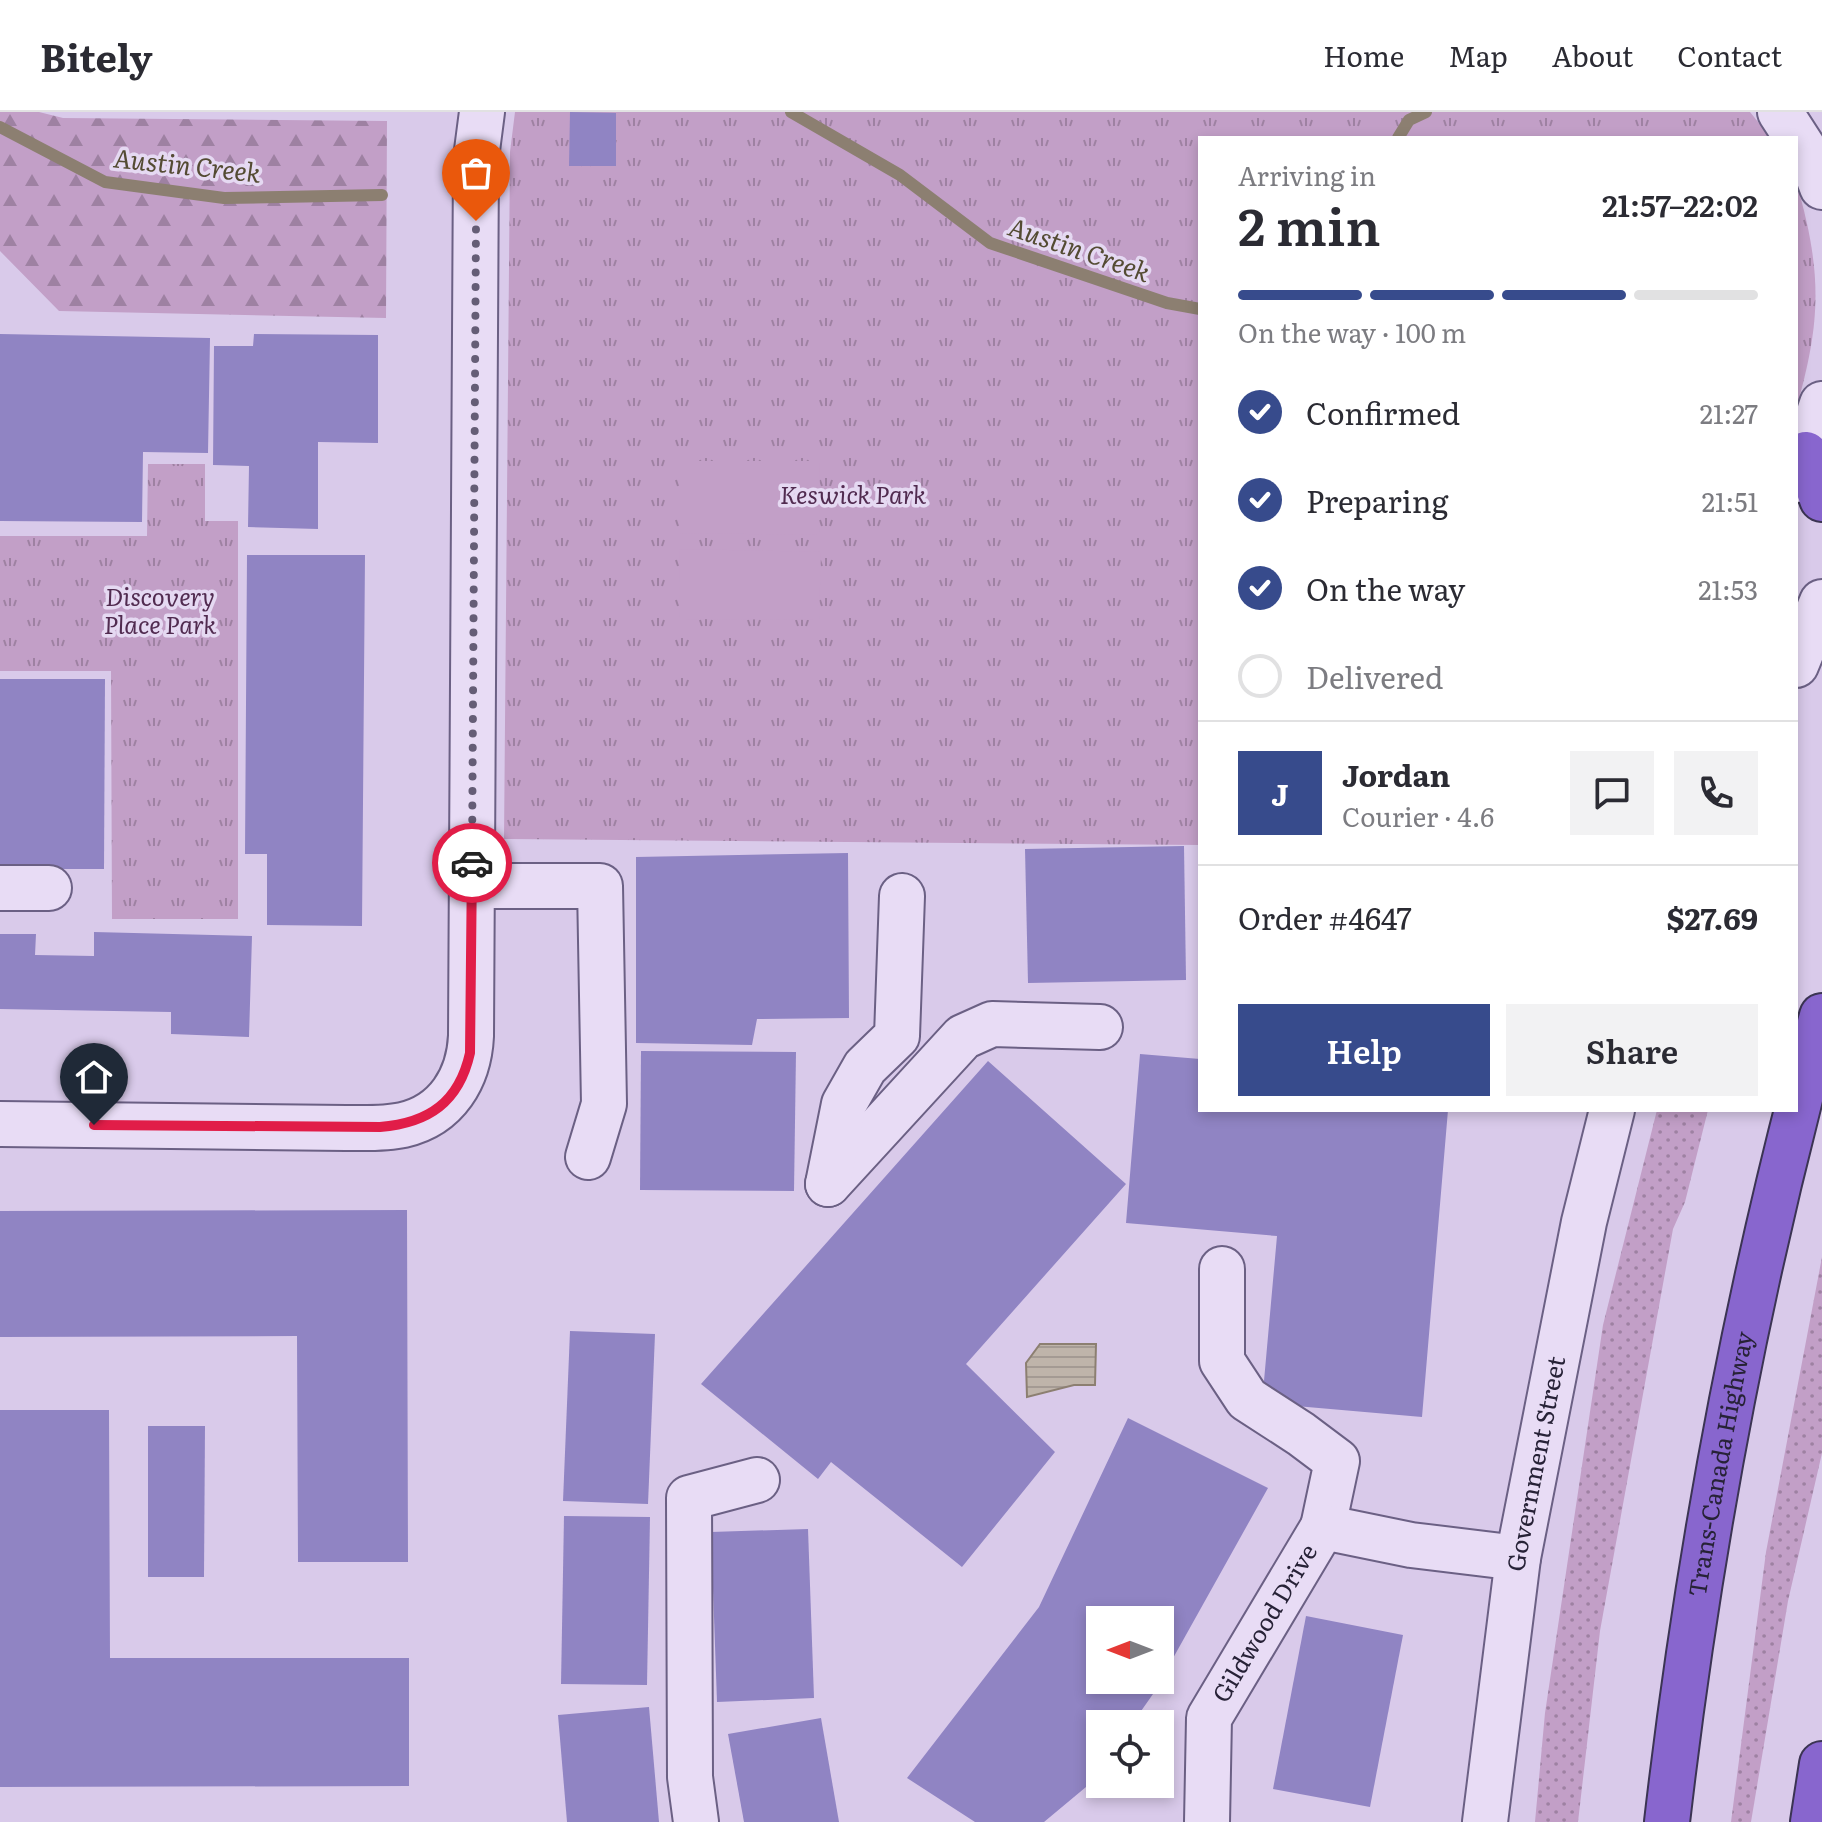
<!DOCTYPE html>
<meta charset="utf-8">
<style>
:root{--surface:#fff;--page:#f2f2f3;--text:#2b2b33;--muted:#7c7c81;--line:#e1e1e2;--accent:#374b8c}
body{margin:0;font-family:Literata,serif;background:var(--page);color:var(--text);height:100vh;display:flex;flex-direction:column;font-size:30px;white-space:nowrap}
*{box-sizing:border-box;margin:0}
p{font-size:26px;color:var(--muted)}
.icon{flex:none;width:44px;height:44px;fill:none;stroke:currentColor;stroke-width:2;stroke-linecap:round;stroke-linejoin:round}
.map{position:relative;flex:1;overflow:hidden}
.drawer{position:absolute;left:1198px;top:24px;width:600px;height:976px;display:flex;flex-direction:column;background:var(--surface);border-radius:0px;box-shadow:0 4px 12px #0003}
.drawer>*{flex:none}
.needle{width:52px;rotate:270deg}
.controls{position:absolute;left:1086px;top:1494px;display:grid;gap:16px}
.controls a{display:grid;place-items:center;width:88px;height:88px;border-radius:0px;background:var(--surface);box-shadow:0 4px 12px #0003;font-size:40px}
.pin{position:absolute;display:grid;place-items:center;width:68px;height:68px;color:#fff;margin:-82px -34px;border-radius:50% 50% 50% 0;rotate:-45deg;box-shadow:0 0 8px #0007}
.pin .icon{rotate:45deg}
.courier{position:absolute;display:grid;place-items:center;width:80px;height:80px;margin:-40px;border:6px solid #e11d48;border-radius:50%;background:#fff;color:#222;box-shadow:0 2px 10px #0007}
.headline em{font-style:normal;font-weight:600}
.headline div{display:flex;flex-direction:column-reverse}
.headline{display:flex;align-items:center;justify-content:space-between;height:136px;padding:0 40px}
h1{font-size:52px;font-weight:600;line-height:60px}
.bar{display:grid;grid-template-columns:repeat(4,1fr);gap:12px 8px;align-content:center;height:96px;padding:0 40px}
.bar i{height:10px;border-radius:6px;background:var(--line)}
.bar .selected{background:var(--accent)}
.bar p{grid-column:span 4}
.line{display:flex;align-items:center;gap:20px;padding:0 40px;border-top:2px solid var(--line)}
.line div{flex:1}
.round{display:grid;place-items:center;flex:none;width:84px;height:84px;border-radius:0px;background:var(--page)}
ol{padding:0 40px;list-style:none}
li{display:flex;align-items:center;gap:24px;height:88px}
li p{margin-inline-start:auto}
li .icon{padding:8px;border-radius:50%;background:var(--accent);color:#fff;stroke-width:4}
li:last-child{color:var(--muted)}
li i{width:44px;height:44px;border:4px solid var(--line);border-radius:50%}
.action{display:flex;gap:16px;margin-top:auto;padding:16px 40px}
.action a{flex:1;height:92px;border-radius:0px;background:var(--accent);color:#fff;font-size:32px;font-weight:600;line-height:92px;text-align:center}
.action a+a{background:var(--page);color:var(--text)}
header{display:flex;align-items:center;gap:48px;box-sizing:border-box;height:112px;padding:0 40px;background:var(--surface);border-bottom:2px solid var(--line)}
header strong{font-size:38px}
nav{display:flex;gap:44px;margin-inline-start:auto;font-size:28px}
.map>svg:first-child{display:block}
.grass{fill:url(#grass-dots)}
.forest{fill:url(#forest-firs)}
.park{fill:url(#park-tufts)}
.garden{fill:#c29fc7}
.water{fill:url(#water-rules);stroke:#8c7f71;stroke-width:2}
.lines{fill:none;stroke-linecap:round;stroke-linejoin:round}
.stream{stroke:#8c7f71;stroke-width:12}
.building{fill:#9084c3;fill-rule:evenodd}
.minor-casing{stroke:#6b6084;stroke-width:48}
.highway-casing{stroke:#3b3453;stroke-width:48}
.minor{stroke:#e8dcf5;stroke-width:44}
.highway{stroke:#8866ce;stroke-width:44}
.done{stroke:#655d76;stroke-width:8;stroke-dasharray:0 14.4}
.route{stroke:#e11d48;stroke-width:10}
.labels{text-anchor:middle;stroke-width:7;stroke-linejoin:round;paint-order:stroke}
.park-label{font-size:24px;font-style:italic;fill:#512b50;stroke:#e5d9f2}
.street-label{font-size:24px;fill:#272237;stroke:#e5d9f2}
.water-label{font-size:26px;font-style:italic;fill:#544b33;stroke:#e5d9f2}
</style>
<header>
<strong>Bitely</strong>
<nav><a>Home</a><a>Map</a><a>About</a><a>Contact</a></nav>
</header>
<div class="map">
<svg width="1822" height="1710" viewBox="0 0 1822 1710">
<defs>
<pattern id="grass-dots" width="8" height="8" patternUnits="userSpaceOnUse" patternTransform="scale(2)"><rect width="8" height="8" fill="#c29fc7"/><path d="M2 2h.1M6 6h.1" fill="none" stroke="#9e81a2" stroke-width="1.8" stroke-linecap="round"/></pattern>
<pattern id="forest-firs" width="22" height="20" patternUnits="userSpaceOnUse" patternTransform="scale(2)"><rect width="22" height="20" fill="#c29fc7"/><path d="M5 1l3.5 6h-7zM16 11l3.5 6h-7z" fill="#9e81a2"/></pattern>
<pattern id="park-tufts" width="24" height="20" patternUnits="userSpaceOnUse" patternTransform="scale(2)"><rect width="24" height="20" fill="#c29fc7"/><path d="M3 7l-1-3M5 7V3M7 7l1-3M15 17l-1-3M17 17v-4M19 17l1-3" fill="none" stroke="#9e81a2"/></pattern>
<pattern id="water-rules" width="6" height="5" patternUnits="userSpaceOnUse" patternTransform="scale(2)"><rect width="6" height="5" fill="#bfb4aa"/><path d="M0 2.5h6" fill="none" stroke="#a49a93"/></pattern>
</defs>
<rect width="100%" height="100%" fill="#d9caea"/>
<g class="grass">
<polygon points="1657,998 1708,998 1685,1090 1673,1117 1600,1519 1578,1710 1535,1710 1545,1601 1603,1213"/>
<polygon points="1822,1145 1822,1341 1788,1489 1751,1710 1731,1710 1766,1440"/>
</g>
<polygon class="forest" points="0,0 39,0 63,6 387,9 386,206 59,199 0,139"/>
<g class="park">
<polygon points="515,0 1750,0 1771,26 1200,26 1200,733 504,727 510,40"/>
<path d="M1796,69C1822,159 1822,207 1796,297Z"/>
<polygon points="148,352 205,352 205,409 238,409 238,807 112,807 111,559 0,559 0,424 147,424"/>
</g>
<g class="garden">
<polygon points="679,349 820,349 819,423 679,421"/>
<polygon points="679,437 821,440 819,508 680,507"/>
</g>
<polygon class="water" points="1040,1232 1096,1232 1095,1273 1074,1273 1027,1285 1026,1251"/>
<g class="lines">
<g class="stream">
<polyline points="791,0 900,63 990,131 1167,191 1200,197"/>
<polyline points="0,15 105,70 224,86 382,83"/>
<polyline points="1398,26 1409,8 1426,0"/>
</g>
</g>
<g class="building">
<polygon points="570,0 616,1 616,54 569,54"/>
<polygon points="0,222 210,226 208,341 143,340 142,410 0,409"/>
<polygon points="254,222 378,223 378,331 318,330 318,417 248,415 249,354 213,353 214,234 253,234"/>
<polygon points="247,443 365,443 362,814 267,813 267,742 245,742"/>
<polygon points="0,567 105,567 104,757 0,757"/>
<polygon points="1184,734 1186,868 1028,871 1025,737"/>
<polygon points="848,741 849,906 757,907 752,933 636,931 636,745"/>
<polygon points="94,820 252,824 249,925 171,922 171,900 0,897 0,822 36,822 35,843 94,844"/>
<polygon points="641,939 796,940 794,1079 640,1078"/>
<polygon points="1140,942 1200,947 1200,998 1448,998 1422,1305 1262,1291 1277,1124 1126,1111"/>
<polygon points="988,949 1126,1072 966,1252 1055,1340 962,1455 831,1350 818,1367 701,1272"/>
<polygon points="407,1098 408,1450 298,1450 297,1224 0,1225 0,1099"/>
<polygon points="570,1219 655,1222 648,1392 563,1389"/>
<polygon points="0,1298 109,1298 110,1546 409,1546 409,1674 0,1675"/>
<path d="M1128,1306L1268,1376L1153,1582L1132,1612H1100V1655L1086,1675L1044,1710H975L907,1666L1039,1495ZM1100,1508H1160V1568H1100Z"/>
<polygon points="148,1314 205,1314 204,1465 148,1465"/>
<polygon points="564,1404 650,1405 647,1573 561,1572"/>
<polygon points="808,1417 814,1586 717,1590 711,1420"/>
<polygon points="1306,1504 1403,1523 1370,1695 1273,1677"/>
<polygon points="649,1595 659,1710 567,1710 558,1603"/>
<polygon points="821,1606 839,1710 744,1710 728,1622"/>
</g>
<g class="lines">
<g class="minor-casing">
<g id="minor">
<polyline points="1780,0 1813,51 1822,75"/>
<polyline points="1796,368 1822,292"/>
<polyline points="1796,553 1822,490"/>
<polyline points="472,774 600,774 604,992 588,1045"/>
<polyline points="0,776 49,776"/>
<path d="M0,1012L346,1016C365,1016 385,1017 403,1013C447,1003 469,966 471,924L476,46L482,0"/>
<polyline points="828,1072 963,925 992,912 1100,915"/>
<polyline points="828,1072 844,992 865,955 897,924 902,784"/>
<polyline points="1222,1157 1222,1249 1247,1287 1301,1322 1337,1349 1323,1415"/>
<polyline points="696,1710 690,1665 689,1386 757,1368"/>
<path id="s1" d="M1207,1710L1209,1606L1323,1415L1411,1433L1518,1446"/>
<path id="s2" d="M1485,1710L1518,1446L1584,1110L1612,998"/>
</g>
</g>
<g class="highway-casing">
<g id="highway">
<polyline points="1806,342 1822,387"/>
<path id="s3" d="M1667,1710C1699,1434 1748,1172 1822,904"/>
<polyline points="1813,1710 1822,1652"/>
</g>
</g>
<use href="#minor" class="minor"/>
<use href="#highway" class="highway"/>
</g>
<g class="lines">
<polyline class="done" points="472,751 476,109"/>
<path class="route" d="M94,1013L380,1015C429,1011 459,990 470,941L472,751"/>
</g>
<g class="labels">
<g class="park-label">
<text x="853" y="392">Keswick Park</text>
<text x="160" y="494">Discovery<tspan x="160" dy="28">Place Park</tspan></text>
</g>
<g class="street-label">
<text dy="8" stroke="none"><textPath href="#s2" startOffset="362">Government Street</textPath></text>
<text dy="8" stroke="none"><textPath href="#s3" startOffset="362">Trans-Canada Highway</textPath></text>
<text dy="8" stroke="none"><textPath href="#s1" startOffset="214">Gildwood Drive</textPath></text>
</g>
<g class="water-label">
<text transform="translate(187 54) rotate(6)" y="9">Austin Creek</text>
<text transform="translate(1079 138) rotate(19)" y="9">Austin Creek</text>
</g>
</g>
</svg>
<div class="controls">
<a><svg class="needle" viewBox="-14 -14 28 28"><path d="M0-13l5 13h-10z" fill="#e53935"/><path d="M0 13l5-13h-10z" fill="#7c7c81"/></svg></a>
<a><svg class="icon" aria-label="locate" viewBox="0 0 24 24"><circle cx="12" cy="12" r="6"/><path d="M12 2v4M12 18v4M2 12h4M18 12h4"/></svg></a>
</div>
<div class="pin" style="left:476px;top:109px;background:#ea580c"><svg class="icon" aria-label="bag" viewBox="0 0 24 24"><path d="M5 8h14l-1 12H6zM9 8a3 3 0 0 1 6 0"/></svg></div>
<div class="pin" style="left:94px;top:1013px;background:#1f2937"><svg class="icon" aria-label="home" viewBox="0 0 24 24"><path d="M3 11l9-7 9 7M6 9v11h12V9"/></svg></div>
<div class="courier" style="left:472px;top:751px"><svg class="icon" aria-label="car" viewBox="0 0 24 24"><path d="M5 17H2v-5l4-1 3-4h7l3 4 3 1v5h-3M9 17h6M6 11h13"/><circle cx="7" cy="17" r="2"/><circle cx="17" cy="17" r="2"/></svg></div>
<section class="drawer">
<div class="headline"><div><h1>2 min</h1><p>Arriving in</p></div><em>21:57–22:02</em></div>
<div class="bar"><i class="selected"></i><i class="selected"></i><i class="selected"></i><i></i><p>On the way · 100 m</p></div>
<ol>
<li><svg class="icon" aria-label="check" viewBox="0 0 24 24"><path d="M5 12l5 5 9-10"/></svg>Confirmed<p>21:27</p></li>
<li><svg class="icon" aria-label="check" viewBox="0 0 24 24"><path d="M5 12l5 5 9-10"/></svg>Preparing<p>21:51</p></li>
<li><svg class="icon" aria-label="check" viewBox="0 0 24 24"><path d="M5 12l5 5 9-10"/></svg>On the way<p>21:53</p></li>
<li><i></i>Delivered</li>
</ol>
<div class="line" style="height:144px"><b class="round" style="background:var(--accent);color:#fff">J</b><div><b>Jordan</b><p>Courier · 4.6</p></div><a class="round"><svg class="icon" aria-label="chat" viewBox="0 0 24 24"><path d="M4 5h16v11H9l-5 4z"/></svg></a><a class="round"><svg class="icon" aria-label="phone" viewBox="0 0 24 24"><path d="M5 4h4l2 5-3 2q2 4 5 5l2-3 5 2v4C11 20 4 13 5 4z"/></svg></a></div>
<div class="line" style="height:104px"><div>Order #4647</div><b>$27.69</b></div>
<div class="action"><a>Help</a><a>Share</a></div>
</section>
</div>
